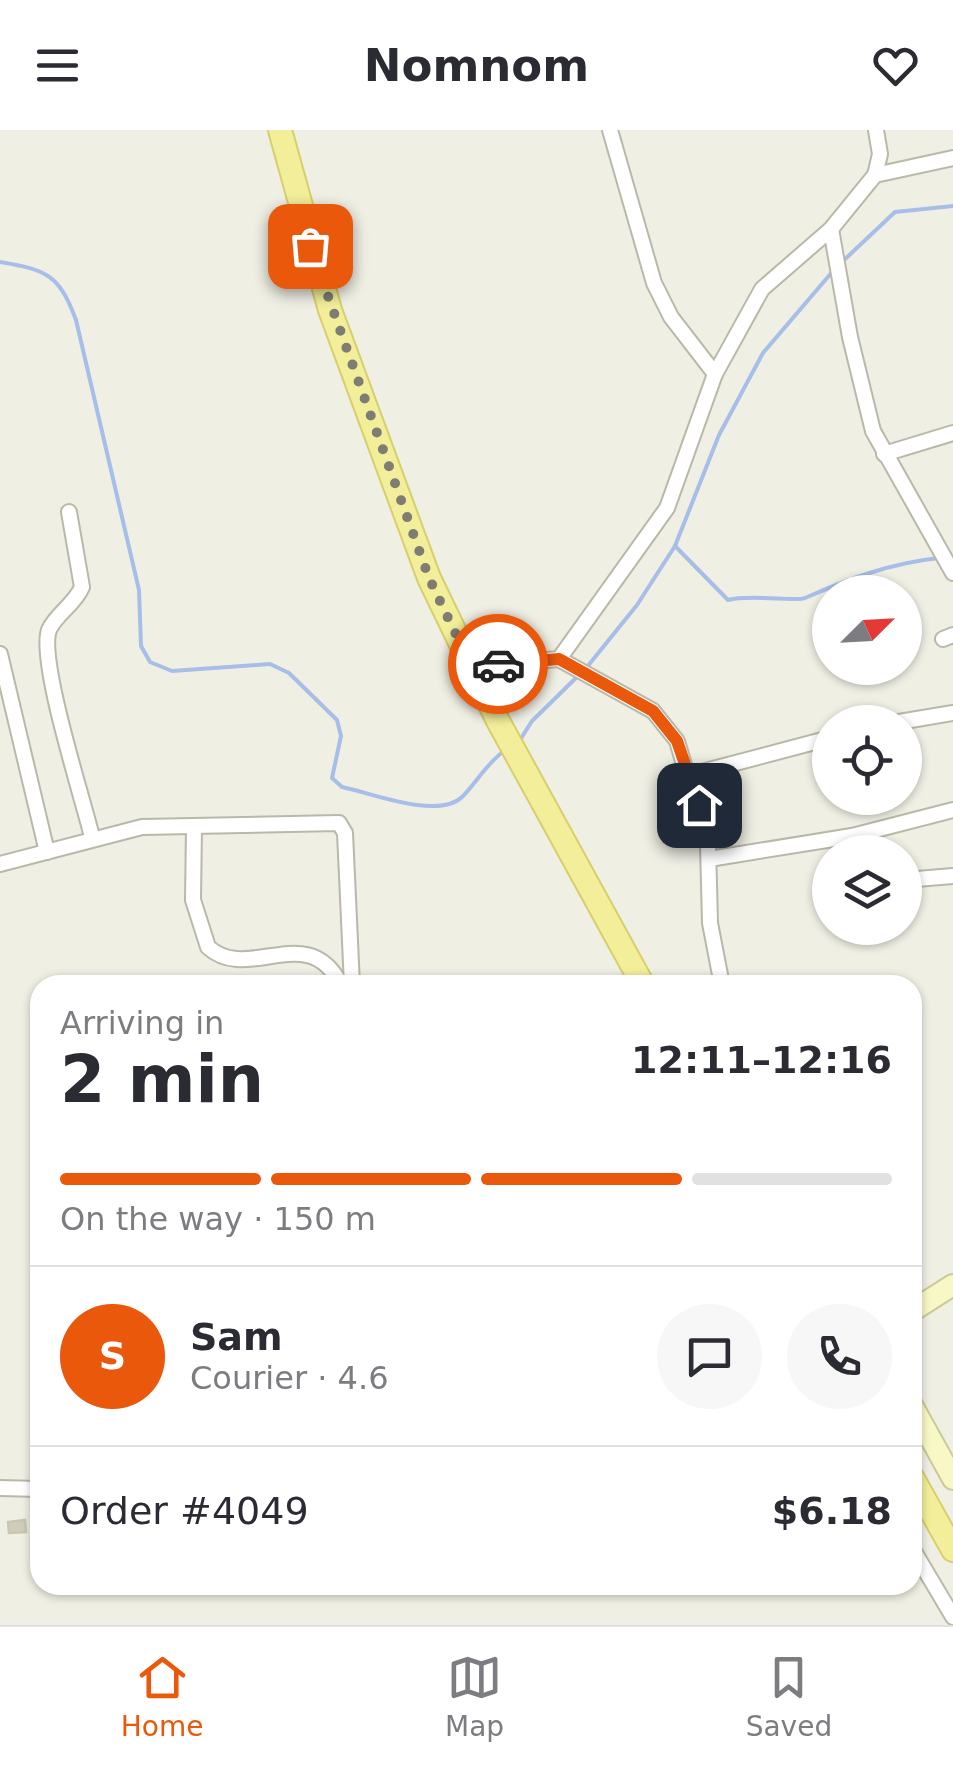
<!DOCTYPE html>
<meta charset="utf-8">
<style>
:root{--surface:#fff;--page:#f7f7f7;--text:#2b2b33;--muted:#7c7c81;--line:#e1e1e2;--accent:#ea580c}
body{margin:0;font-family:"DejaVu Sans",sans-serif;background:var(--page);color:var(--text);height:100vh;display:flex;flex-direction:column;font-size:38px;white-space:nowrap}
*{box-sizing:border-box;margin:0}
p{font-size:32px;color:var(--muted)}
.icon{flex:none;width:55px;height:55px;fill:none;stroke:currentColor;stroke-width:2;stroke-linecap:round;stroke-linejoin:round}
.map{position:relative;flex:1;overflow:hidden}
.sheet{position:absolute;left:30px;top:845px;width:892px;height:620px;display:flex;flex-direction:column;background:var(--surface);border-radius:30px;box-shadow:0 2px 8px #0004}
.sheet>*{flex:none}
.needle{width:65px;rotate:66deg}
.controls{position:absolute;left:812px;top:445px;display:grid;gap:20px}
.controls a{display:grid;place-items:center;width:110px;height:110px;border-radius:50%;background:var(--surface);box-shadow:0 2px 8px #0004;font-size:50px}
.pin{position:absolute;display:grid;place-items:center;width:85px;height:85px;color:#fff;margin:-42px;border-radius:20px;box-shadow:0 5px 15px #0006}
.courier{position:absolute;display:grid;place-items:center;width:100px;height:100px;margin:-50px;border:8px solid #ea580c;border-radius:50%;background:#fff;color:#222;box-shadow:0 2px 12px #0007}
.head em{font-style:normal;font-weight:600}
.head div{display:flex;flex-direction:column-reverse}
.head{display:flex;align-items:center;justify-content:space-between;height:170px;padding:0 30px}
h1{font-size:65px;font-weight:600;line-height:75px}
.bar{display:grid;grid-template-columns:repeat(4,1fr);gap:15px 10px;align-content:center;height:120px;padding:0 30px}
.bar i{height:12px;border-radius:8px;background:var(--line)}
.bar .active{background:var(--accent)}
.bar p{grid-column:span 4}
.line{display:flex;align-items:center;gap:25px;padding:0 30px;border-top:2px solid var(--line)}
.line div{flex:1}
.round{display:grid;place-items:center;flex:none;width:105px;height:105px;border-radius:52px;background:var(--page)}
header{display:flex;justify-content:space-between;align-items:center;height:130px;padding:0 30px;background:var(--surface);font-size:45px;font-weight:600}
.tabs{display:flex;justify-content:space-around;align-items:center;height:140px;border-top:2px solid var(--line);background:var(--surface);font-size:28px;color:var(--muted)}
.tabs a{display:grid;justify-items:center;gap:5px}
.tabs .active{color:var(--accent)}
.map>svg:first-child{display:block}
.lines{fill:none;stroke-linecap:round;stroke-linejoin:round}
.stream{stroke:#a6bee8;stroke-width:4}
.building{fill:#d0cdbb;stroke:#cac6af;stroke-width:2.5}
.street-casing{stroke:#bab8a8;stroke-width:18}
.secondary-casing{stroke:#cbca98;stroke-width:24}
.primary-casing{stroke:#d6cf6c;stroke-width:26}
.street{stroke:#fff;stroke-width:14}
.secondary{stroke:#f8f8c6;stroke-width:20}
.primary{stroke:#f3ee9a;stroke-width:22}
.done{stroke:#7f7d72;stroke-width:10;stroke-dasharray:0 18}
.route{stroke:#ea580c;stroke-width:12}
</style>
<header><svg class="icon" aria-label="menu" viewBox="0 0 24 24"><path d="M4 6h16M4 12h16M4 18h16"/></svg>Nomnom<svg class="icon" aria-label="heart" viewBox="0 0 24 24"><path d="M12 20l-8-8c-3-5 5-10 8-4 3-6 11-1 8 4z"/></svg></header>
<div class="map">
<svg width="953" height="1495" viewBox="0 0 953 1495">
<rect width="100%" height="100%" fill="#f0efe4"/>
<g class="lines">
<g class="stream">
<polyline points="843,131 895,82 953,76"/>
<path d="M0,132C48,140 59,145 76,190L139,460L141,516L150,532L172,541L270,534L289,543L337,590L341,606L332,648L342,657C372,663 438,690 462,667C477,652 486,634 504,621"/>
<path d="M675,416L728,470C750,464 797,472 805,468C848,449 891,433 939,428"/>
<polyline points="587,537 637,475 675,416 719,305 763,223 833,141"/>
<polyline points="520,610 532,591 580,544"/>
</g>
</g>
<polygon class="building" points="25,1390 26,1402 9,1403 8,1392"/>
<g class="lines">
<g class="street-casing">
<g id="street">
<polyline points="610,0 654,153 671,187 715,244"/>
<polyline points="875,45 880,24 876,0"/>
<polyline points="831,99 850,207 873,301 953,443"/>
<polyline points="884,324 953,303"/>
<path d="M69,382L82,457C75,474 55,485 49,500C38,530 83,669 92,707"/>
<polyline points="943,509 953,505"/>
<polyline points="0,524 47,722"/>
<polyline points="559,529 653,581 677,611 708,715 710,793 722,855"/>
<polyline points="471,536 559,529 667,378 715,244 762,159 831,99 875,45 953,28"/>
<polyline points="899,592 953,583"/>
<polyline points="690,645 830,608"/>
<path d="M194,697L193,770L208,817C248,854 308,789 341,855"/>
<polyline points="852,706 866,722"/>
<polyline points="709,729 852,706 953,680"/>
<polyline points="0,734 142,697 339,693 345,703 352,855"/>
<polyline points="905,750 953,746"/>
<polyline points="0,1358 40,1359"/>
<polyline points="912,1418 953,1487"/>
</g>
</g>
<g class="secondary-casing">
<g id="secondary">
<polyline points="912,1181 953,1155"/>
<polyline points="912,1275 953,1349"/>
</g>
</g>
<g class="primary-casing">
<g id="primary">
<polyline points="280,0 330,180 429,448 498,591 643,855"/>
<polyline points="912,1347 953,1420"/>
</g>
</g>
<use href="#street" class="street"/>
<use href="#secondary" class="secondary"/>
<use href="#primary" class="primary"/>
</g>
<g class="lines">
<polyline class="done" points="310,116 429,448 471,536 498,534"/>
<polyline class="route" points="498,534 559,529 653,581 677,611 699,675"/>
</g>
</svg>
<div class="controls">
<a><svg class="needle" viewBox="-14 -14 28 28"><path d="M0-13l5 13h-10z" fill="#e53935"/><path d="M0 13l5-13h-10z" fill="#7c7c81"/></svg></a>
<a><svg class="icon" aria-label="locate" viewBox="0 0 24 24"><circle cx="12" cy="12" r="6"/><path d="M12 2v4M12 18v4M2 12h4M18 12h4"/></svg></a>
<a><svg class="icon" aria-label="layers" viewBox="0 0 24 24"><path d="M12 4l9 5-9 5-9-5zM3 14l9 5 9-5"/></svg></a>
</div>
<div class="pin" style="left:310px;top:116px;background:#ea580c"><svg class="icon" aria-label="bag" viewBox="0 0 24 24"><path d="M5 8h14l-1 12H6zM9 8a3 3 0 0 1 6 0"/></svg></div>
<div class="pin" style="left:699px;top:675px;background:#1f2937"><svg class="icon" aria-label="home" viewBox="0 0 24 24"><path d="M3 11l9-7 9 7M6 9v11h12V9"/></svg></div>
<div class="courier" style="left:498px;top:534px"><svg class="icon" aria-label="car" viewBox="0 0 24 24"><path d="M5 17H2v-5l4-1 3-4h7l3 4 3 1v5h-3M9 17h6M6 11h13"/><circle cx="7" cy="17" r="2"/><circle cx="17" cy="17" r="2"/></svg></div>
<section class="sheet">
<div class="head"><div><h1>2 min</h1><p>Arriving in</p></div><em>12:11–12:16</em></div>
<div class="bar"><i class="active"></i><i class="active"></i><i class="active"></i><i></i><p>On the way · 150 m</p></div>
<div class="line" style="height:180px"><b class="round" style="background:var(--accent);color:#fff">S</b><div><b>Sam</b><p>Courier · 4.6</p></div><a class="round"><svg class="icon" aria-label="chat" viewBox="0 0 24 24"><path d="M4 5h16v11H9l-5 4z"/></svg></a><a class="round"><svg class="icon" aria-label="phone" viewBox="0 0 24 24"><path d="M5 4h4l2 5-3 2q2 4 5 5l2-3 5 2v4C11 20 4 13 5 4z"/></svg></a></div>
<div class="line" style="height:130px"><div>Order #4049</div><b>$6.18</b></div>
</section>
</div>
<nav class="tabs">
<a class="active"><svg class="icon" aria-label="home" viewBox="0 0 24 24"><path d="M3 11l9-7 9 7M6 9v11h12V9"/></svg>Home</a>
<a><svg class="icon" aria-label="map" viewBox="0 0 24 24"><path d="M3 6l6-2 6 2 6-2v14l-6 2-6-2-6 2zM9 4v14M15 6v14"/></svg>Map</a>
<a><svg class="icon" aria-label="saved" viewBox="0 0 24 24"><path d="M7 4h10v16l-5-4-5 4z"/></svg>Saved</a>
</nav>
